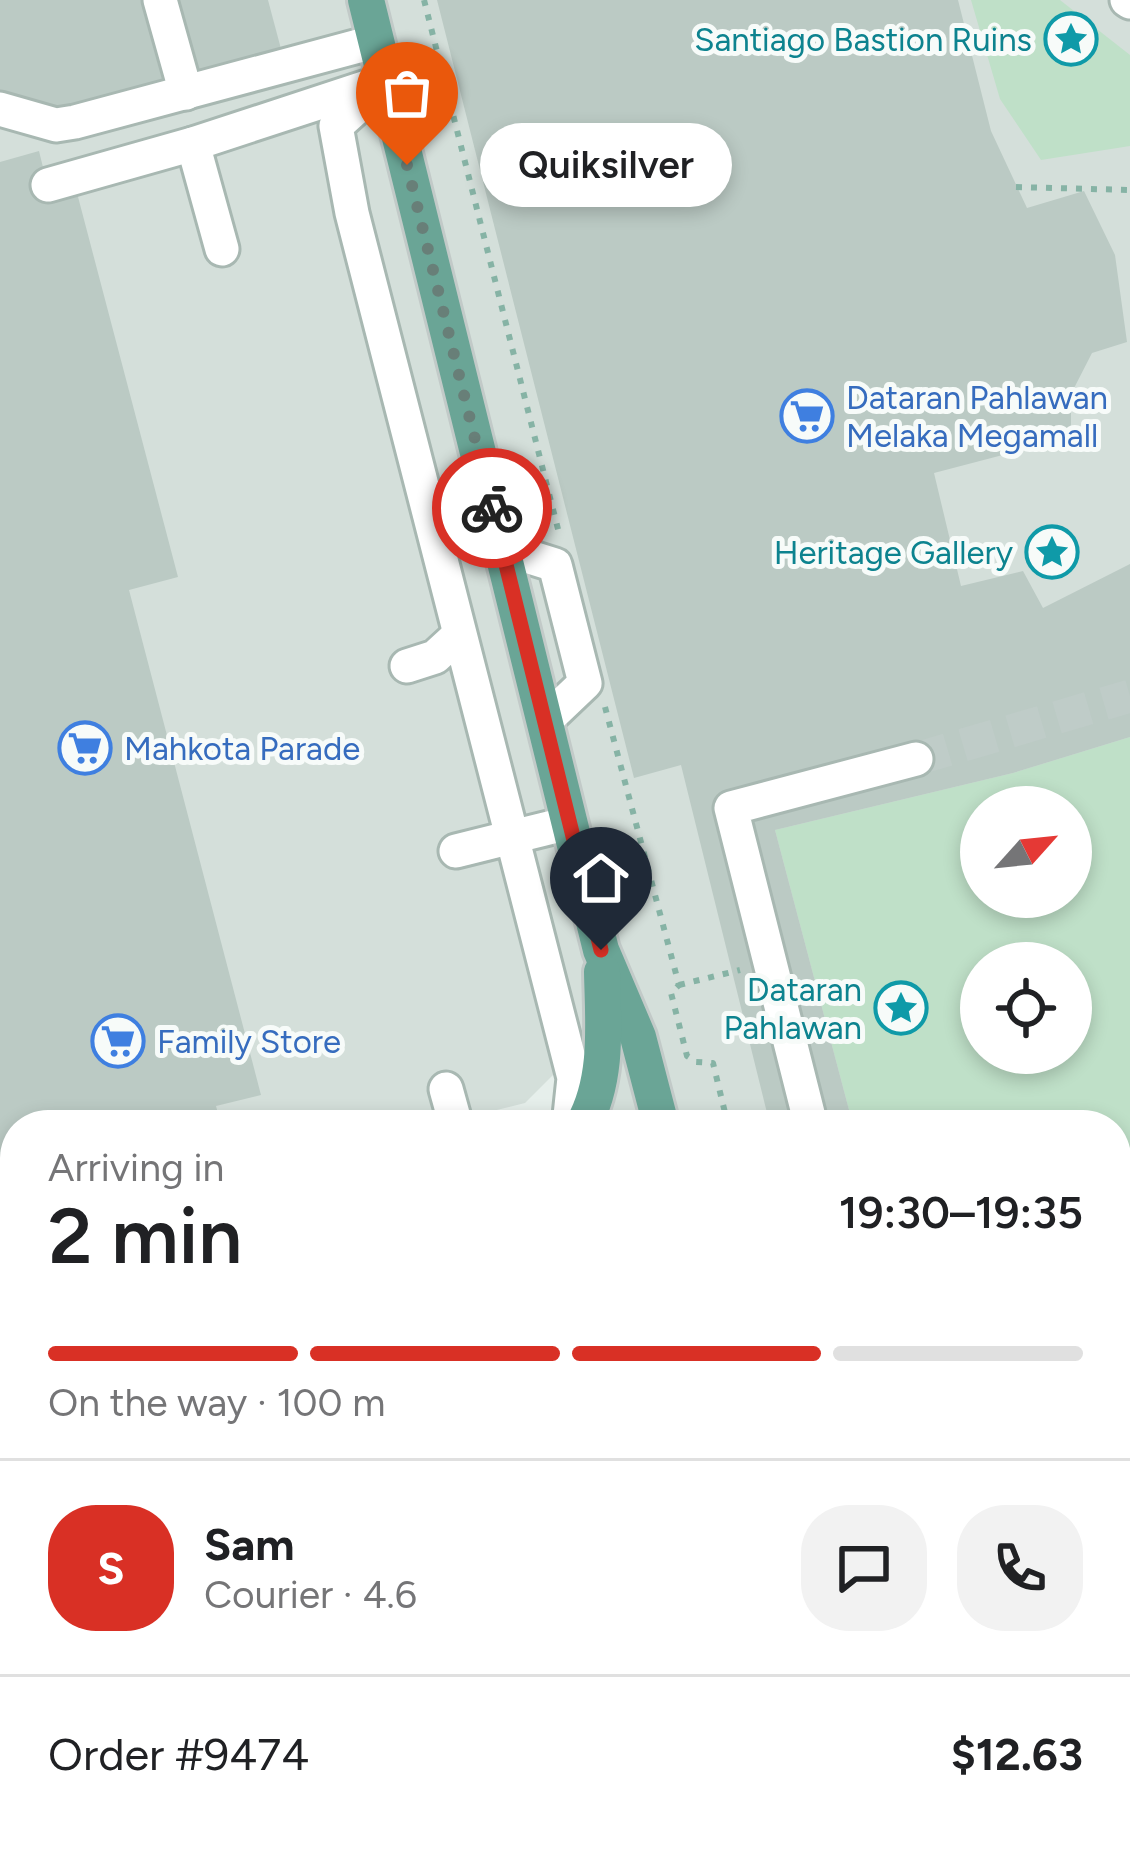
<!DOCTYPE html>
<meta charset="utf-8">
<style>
:root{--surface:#fff;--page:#f2f2f2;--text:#202124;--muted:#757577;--line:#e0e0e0;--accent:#d93025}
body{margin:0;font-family:Figtree,sans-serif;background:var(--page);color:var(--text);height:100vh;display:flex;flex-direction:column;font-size:45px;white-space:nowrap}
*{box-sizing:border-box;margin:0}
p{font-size:39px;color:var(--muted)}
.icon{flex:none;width:66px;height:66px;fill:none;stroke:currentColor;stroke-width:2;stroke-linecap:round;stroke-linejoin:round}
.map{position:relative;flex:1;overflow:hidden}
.side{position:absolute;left:0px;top:1110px;width:1131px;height:747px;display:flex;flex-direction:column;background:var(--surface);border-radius:48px 48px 0 0;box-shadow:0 6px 18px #0003}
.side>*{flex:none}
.needle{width:78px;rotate:63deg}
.tools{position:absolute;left:960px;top:786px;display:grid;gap:24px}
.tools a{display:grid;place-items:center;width:132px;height:132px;border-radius:50%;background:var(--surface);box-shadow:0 6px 18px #0003;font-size:60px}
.pin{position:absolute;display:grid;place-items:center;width:102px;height:102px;color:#fff;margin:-123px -51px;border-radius:50% 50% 50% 0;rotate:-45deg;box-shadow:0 0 12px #0007}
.pin .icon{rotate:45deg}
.courier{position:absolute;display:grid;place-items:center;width:120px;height:120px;margin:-60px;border:9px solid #d93025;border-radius:50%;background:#fff;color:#222;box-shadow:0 3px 15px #0007}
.bubble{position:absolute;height:84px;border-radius:42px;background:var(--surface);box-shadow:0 6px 18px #0003;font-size:39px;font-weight:600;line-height:84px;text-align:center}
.headline em{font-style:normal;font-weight:600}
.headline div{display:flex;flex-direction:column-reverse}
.headline{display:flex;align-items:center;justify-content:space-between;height:204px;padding:0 48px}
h1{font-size:78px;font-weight:600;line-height:90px}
.bar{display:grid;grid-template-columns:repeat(4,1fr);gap:18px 12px;align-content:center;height:144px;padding:0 48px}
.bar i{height:15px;border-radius:9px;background:var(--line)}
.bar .current{background:var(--accent)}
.bar p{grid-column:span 4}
.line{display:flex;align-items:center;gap:30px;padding:0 48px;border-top:3px solid var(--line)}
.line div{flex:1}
.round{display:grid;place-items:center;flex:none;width:126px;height:126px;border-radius:48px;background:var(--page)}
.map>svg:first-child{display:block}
.built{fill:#d4dfda;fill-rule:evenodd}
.green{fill:#bfe0c8;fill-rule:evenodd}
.building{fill:#bbcac4}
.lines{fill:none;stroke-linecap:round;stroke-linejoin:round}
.minor-tunnel{stroke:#bfccc8;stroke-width:33;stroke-dasharray:33 16;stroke-linecap:butt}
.minor-casing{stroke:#a8b8b2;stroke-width:39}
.major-casing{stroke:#c2cac8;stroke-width:42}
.path{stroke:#86b3a5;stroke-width:6;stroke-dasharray:6 9;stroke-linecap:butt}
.minor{stroke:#fff;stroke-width:33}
.major{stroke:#6aa596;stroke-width:36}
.done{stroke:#687f78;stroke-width:12;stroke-dasharray:0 21.6}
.route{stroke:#d93025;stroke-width:15}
.labels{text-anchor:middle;stroke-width:10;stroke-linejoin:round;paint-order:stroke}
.culture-label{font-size:33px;fill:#0d838f;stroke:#f7fbf9;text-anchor:end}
.shop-label{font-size:33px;fill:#366cbe;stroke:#f7fbf9;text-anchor:start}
</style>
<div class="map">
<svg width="1130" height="1856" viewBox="0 0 1130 1856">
<rect width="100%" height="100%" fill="#e6efeb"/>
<g class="built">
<path d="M0,0H1130V1856H320L359,1842H1116V1125H571L555,1073L525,1103L436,1125H15V1227L0,1231ZM981,807H1071V897H981ZM981,963H1071V1053H981Z"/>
<polygon points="15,1355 15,1842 18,1842 0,1848 0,1359"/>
</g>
<g class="green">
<polygon points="971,0 1060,0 1130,55 1130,146 1041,160 1000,99"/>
<path d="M1130,737V1320L1116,1324V1125H853L775,830L1013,773ZM981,807H1071V897H981ZM981,963H1071V1053H981Z"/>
</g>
<g class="building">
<polygon points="0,0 146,0 167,80 51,110 0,93"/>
<polygon points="174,0 268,0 281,49 192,72"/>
<polygon points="437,0 958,0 991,131 1027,208 1084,191 1115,255 1127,342 1092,353 1071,394 1071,437 934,473 961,586 1023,571 1043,608 1130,564 1130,737 1013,773 775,830 853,1125 770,1125 681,765 634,778"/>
<polygon points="39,151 51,200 77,193 178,577 129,590 261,1095 216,1106 221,1125 15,1125 15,1163 0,1167 0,162"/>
<polygon points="1130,1320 1130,1696 1116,1700 1116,1324"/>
<polygon points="0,1729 9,1756 0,1758"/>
<polygon points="1116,1841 1130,1841 1130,1856 991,1854 1032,1845"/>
<polygon points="75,1842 297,1842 297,1843 258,1856 36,1856"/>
<polygon points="374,1842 684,1842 684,1843 647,1856 371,1856 367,1844"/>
</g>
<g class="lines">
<polyline class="minor-tunnel" points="916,759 1130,696"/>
<g class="minor-casing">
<g id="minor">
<polyline points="160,0 186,93"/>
<polyline points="1127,0 1130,2"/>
<polyline points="386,81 336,126 352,213 574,1078 569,1125"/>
<polyline points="0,109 56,125 75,122 377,41"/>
<polyline points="193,144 222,249"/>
<polyline points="48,185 193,144 373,85"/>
<polyline points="501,548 555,565 585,683 544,722"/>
<polyline points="407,666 435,657 459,635"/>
<polyline points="456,851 569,823"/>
<polyline points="446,1089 456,1125"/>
<polyline points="811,1125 731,808 916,759"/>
<polyline points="1116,1348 1130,1344"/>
<polyline points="15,1377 4,1388 15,1430"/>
<polyline points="0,1539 15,1594"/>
<polyline points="1116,1739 1130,1735"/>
<polyline points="0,1818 15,1813"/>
<polyline points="302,1856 340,1842"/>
<polyline points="816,1856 853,1843"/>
</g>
</g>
<g class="major-casing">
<g id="major">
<polyline points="366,0 601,950 638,1037 661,1125"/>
<path d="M583,1125C609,1079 603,1022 602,972"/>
<polyline points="0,1311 15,1307"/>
<polyline points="1116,1801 1130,1800"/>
<polyline points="853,1842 859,1856"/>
<polyline points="932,1856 946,1842"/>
</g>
</g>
<g class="path">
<polyline points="424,0 560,537"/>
<polyline points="1016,187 1130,190"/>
<polyline points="605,707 679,985 671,993 687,1056 696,1062 713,1063 728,1125"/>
<polyline points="679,985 740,970"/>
</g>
<use href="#minor" class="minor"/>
<use href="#major" class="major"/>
</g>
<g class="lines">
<polyline class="done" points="407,165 492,508"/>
<polyline class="route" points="492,508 601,950"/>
</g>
<defs>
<g id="sight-ring" transform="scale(2.7)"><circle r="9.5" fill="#f7fbf9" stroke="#0f9aa8" stroke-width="1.5"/><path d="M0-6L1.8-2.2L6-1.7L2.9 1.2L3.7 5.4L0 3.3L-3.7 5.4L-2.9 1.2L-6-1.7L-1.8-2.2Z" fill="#0f9aa8"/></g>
<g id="supermarket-ring" transform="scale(2.7)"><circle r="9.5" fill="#f7fbf9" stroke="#3f7fe0" stroke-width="1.5"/><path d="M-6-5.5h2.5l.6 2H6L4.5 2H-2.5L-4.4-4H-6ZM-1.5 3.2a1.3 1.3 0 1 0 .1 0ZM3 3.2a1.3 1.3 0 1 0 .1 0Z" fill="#3f7fe0"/></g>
</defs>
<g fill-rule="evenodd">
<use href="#sight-ring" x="1071" y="39"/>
<use href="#supermarket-ring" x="807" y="416"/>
<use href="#sight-ring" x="1052" y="552"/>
<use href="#supermarket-ring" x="85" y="748"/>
<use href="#sight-ring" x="901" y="1008"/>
<use href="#supermarket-ring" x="118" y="1041"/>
</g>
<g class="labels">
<g class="culture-label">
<text x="1032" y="51">Santiago Bastion Ruins</text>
<text x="1013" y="564">Heritage Gallery</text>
<text x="862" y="1001">Dataran<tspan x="862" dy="38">Pahlawan</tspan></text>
</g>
<g class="shop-label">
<text x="846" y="409">Dataran Pahlawan<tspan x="846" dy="38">Melaka Megamall</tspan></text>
<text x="124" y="760">Mahkota Parade</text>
<text x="157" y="1053">Family Store</text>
</g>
</g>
</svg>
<div class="tools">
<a><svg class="needle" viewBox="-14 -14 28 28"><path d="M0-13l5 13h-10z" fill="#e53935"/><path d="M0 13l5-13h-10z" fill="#757577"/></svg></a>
<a><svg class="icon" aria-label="locate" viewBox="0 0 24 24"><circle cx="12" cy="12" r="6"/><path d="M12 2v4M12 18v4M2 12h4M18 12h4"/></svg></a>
</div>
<div class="pin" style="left:407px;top:165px;background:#ea580c"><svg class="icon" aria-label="bag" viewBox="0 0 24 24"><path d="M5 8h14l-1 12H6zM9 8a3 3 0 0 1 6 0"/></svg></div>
<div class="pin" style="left:601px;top:950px;background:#1f2937"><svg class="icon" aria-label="home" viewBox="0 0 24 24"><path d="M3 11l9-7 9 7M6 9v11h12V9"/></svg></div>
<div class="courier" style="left:492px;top:508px"><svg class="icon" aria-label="bike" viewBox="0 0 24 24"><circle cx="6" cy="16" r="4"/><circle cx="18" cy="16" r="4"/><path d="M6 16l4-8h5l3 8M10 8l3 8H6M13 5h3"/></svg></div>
<div class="bubble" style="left:480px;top:123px;width:252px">Quiksilver</div>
<section class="side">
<div class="headline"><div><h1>2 min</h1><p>Arriving in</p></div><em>19:30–19:35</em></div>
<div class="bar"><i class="current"></i><i class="current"></i><i class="current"></i><i></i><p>On the way · 100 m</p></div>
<div class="line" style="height:216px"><b class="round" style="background:var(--accent);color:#fff">S</b><div><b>Sam</b><p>Courier · 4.6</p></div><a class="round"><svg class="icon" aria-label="chat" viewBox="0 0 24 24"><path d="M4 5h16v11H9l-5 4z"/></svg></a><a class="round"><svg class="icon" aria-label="phone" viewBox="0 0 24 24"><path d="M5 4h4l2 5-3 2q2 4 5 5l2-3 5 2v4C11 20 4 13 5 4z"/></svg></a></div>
<div class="line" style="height:156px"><div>Order #9474</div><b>$12.63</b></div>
</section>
</div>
